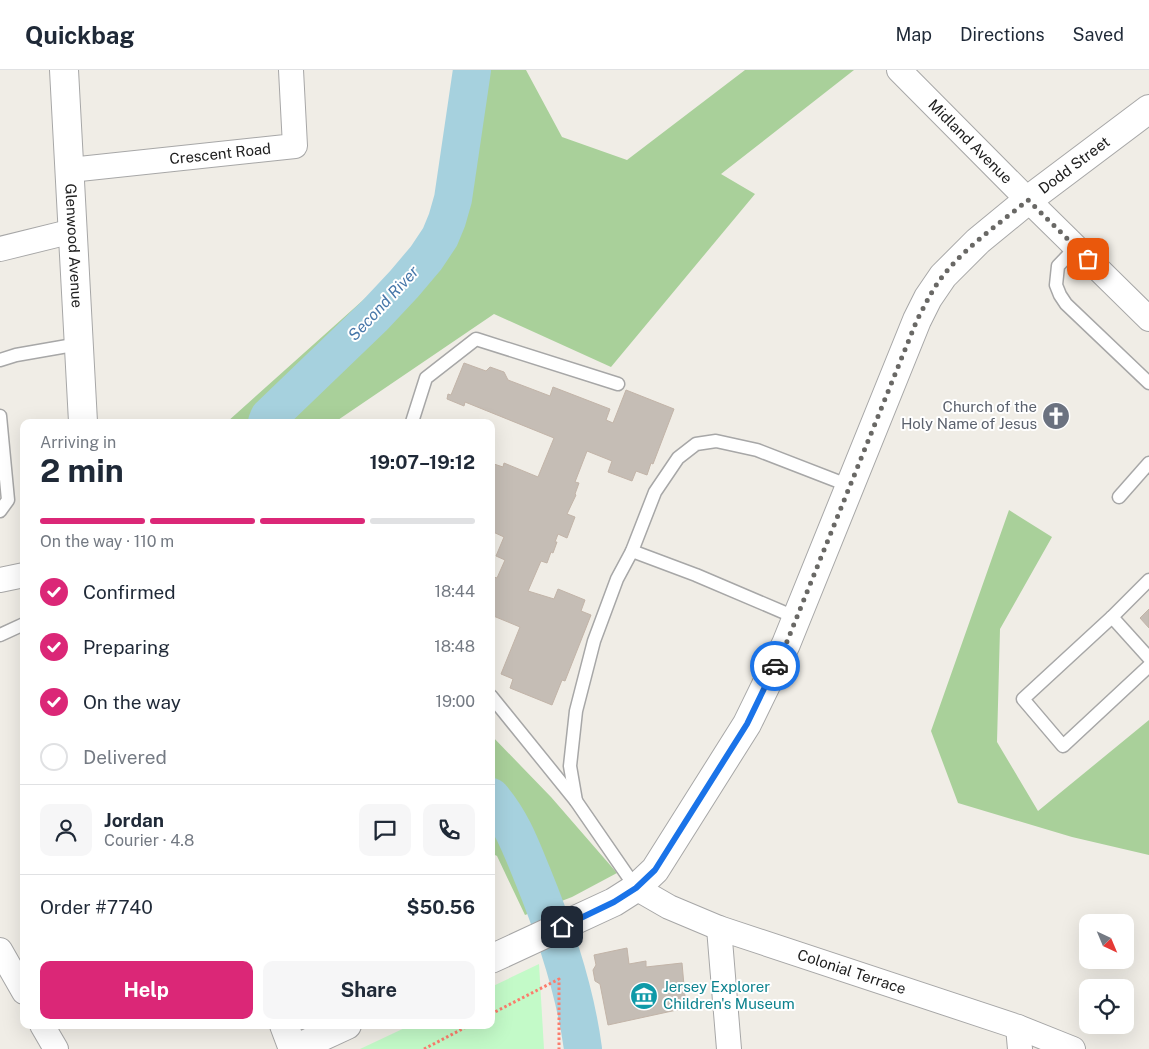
<!DOCTYPE html>
<meta charset="utf-8">
<style>
:root{--surface:#fff;--page:#f6f6f7;--text:#1f2937;--muted:#747a83;--line:#e0e1e3;--accent:#db2777}
body{margin:0;font-family:"Public Sans",sans-serif;background:var(--page);color:var(--text);height:100vh;display:flex;flex-direction:column;font-size:19px;white-space:nowrap}
*{box-sizing:border-box;margin:0}
p{font-size:16px;color:var(--muted)}
.icon{flex:none;width:28px;height:28px;fill:none;stroke:currentColor;stroke-width:2;stroke-linecap:round;stroke-linejoin:round}
.map{position:relative;flex:1;overflow:hidden}
.drawer{position:absolute;left:20px;top:349px;width:475px;height:610px;display:flex;flex-direction:column;background:var(--surface);border-radius:10px;box-shadow:0 5px 20px #0002}
.drawer>*{flex:none}
.needle{width:32px;rotate:136deg}
.tools{position:absolute;left:1079px;top:844px;display:grid;gap:10px}
.tools a{display:grid;place-items:center;width:55px;height:55px;border-radius:10px;background:var(--surface);box-shadow:0 5px 20px #0002;font-size:25px}
.pin{position:absolute;display:grid;place-items:center;width:42px;height:42px;color:#fff;margin:-21px;border-radius:10px;box-shadow:0 2px 8px #0006}
.courier{position:absolute;display:grid;place-items:center;width:50px;height:50px;margin:-25px;border:4px solid #1a73e8;border-radius:50%;background:#fff;color:#222;box-shadow:0 1px 6px #0007}
.overview em{font-style:normal;font-weight:700}
.overview div{display:flex;flex-direction:column-reverse}
.overview{display:flex;align-items:center;justify-content:space-between;height:85px;padding:0 20px}
h1{font-size:32px;font-weight:700;line-height:38px}
.bar{display:grid;grid-template-columns:repeat(4,1fr);gap:8px 5px;align-content:center;height:60px;padding:0 20px}
.bar i{height:6px;border-radius:4px;background:var(--line)}
.bar .on{background:var(--accent)}
.bar p{grid-column:span 4}
.line{display:flex;align-items:center;gap:12px;padding:0 20px;border-top:1px solid var(--line)}
.line div{flex:1}
.round{display:grid;place-items:center;flex:none;width:52px;height:52px;border-radius:10px;background:var(--page)}
ol{padding:0 20px;list-style:none}
li{display:flex;align-items:center;gap:15px;height:55px}
li p{margin-inline-start:auto}
li .icon{padding:5px;border-radius:50%;background:var(--accent);color:#fff;stroke-width:4}
li:last-child{color:var(--muted)}
li i{width:28px;height:28px;border:2px solid var(--line);border-radius:50%}
.primary-button{display:flex;gap:10px;margin-top:auto;padding:10px 20px}
.primary-button a{flex:1;height:58px;border-radius:10px;background:var(--accent);color:#fff;font-size:20px;font-weight:700;line-height:58px;text-align:center}
.primary-button a+a{background:var(--page);color:var(--text)}
header{display:flex;align-items:center;gap:30px;box-sizing:border-box;height:70px;padding:0 25px;background:var(--surface);border-bottom:1px solid var(--line)}
header strong{font-size:24px}
nav{display:flex;gap:28px;margin-inline-start:auto;font-size:18px}
.map>svg:first-child{display:block}
.forest{fill:#a9d09a}
.park{fill:#c3fac8}
.lines{fill:none;stroke-linecap:round;stroke-linejoin:round}
.river{stroke:#a6d1de;stroke-width:38}
.building{fill:#c5bdb5;stroke:#c2b4a8}
.service-casing{stroke:#a7a7a7;stroke-width:15}
.minor-casing{stroke:#a7a7a7;stroke-width:26}
.tertiary-casing{stroke:#a7a7a7;stroke-width:30}
.path{stroke:#fb7c6c;stroke-width:3;stroke-dasharray:2.5 2.5;stroke-linecap:butt}
.service{stroke:#fff;stroke-width:12}
.minor{stroke:#fff;stroke-width:24}
.tertiary{stroke:#fff;stroke-width:28}
.done{stroke:#696865;stroke-width:5;stroke-dasharray:0 9}
.route{stroke:#1a73e8;stroke-width:6}
.labels{text-anchor:middle;stroke-width:4;stroke-linejoin:round;paint-order:stroke}
.street-label{font-size:15px;fill:#202020;stroke:#fff}
.worship-label{font-size:15px;fill:#5b616d;stroke:#fff;text-anchor:end}
.culture-label{font-size:15px;fill:#0d838f;stroke:#fff;text-anchor:start}
.water-label{font-size:16px;font-style:italic;fill:#4777a9;stroke:#fff}
</style>
<header>
<strong>Quickbag</strong>
<nav><a>Map</a><a>Directions</a><a>Saved</a></nav>
</header>
<div class="map">
<svg width="1149" height="979" viewBox="0 0 1149 979">
<rect width="100%" height="100%" fill="#f0ede6"/>
<g class="forest">
<polygon points="461,0 526,0 562,67 627,90 745,0 854,0 721,104 755,124 611,297 494,244 335,352 227,352 428,172"/>
<polygon points="1009,440 1052,467 1000,559 997,672 1038,741 1149,650 1149,785 1072,767 958,733 931,661"/>
<polygon points="491,665 551,727 617,803 572,827 525,845 497,786 491,783"/>
</g>
<polygon class="park" points="539,894 544,979 360,979 411,955 491,955 491,917"/>
<g class="lines">
<g class="river">
<polyline points="267,352 269,347 374,246 404,214 426,188 440,167 447,150 453,129 472,0"/>
<path d="M491,727C511,750 521,777 532,804C555,860 575,919 583,979"/>
</g>
</g>
<g class="building">
<polygon points="464,293 486,301 490,297 504,302 508,310 550,326 553,317 610,339 606,350 613,353 626,320 674,339 653,394 651,393 647,405 636,401 632,411 608,402 612,391 587,381 575,412 579,413 575,424 576,425 567,444 575,447 567,468 558,464 555,472 557,472 553,483 551,482 547,493 541,491 528,521 554,529 558,519 585,530 581,541 591,545 565,611 562,610 552,635 510,618 513,609 501,604 520,557 491,545 491,506 497,508 505,490 496,486 504,467 491,461 491,393 503,397 504,393 538,407 554,368 465,332 464,336 447,329 448,324 451,325"/>
<polygon points="1149,539 1149,558 1140,548"/>
<polygon points="627,878 629,894 646,891 646,897 682,893 686,938 608,955 600,914 595,911 593,900 596,895 594,885"/>
</g>
<g class="lines">
<g class="service-casing">
<g id="service">
<polyline points="1076,177 1058,196 1056,215 1060,225 1066,234 1149,313"/>
<polyline points="0,290 16,285 79,274"/>
<polyline points="0,346 8,430 0,441"/>
<polyline points="412,352 426,308 476,269 618,314"/>
<polyline points="1119,427 1149,393"/>
<polyline points="632,481 696,505 797,548"/>
<polyline points="1149,510 1112,547 1023,629 1063,676 1149,596"/>
<polyline points="1112,547 1149,588"/>
<polyline points="0,565 24,554"/>
<polyline points="491,626 576,731 636,818"/>
<polyline points="576,731 570,696 576,641 594,571 617,509 632,481 655,422 678,388 696,374 716,371 757,380 850,416"/>
</g>
</g>
<g class="minor-casing">
<g id="minor">
<path id="s1" d="M899,0L1028,130L1149,249"/>
<path id="s2" d="M70,100L295,76L291,0"/>
<polyline points="0,179 73,161"/>
<polyline points="0,510 24,505"/>
<path id="s3" d="M636,818L669,837L719,858L1018,957L1073,979"/>
<polyline points="719,858 729,979"/>
<polyline points="0,880 24,922"/>
<polyline points="42,955 56,979"/>
<polyline points="1018,957 1020,979"/>
</g>
</g>
<g class="tertiary-casing">
<g id="tertiary">
<path id="s4" d="M64,0L83,352"/>
<path id="s5" d="M491,889L614,832L636,818L655,800L747,654L786,574L917,250L928,228L943,206L978,171L1028,130L1149,39"/>
<polyline points="284,955 293,979"/>
<polyline points="295,979 347,955"/>
</g>
</g>
<g class="path">
<polyline points="491,944 559,909 559,979"/>
<polyline points="424,979 470,955"/>
</g>
<use href="#service" class="service"/>
<use href="#minor" class="minor"/>
<use href="#tertiary" class="tertiary"/>
</g>
<g class="lines">
<path class="done" d="M775,596L786,574L917,250C925,235 932,220 942,207C965,177 999,154 1028,130L1088,189"/>
<polyline class="route" points="562,857 614,832 636,818 655,800 747,654 775,596"/>
</g>
<defs>
<g id="church-disc" transform="scale(1.4375)"><circle r="9.5" fill="#6b7280" stroke="#fff"/><path d="M-1.2-6h2.4v3.5h3.3v2.4h-3.3V6h-2.4V-.1h-3.3v-2.4h3.3Z" fill="#fff"/></g>
<g id="museum-disc" transform="scale(1.4375)"><circle r="9.5" fill="#0f9aa8" stroke="#fff"/><path d="M0-6L6-3V-2H-6V-3ZM-5-1h2V3h-2ZM-1-1h2V3h-2ZM3-1h2V3H3ZM-6 4H6V6H-6Z" fill="#fff"/></g>
</defs>
<g fill-rule="evenodd">
<use href="#church-disc" x="1056" y="346"/>
<use href="#museum-disc" x="644" y="926"/>
</g>
<g class="labels">
<g class="street-label">
<text dy="5" stroke="none"><textPath href="#s1" startOffset="101">Midland Avenue</textPath></text>
<text dy="5" stroke="none"><textPath href="#s2" startOffset="151">Crescent Road</textPath></text>
<text dy="5" stroke="none"><textPath href="#s5" startOffset="1022">Dodd Street</textPath></text>
<text dy="5" stroke="none"><textPath href="#s4" startOffset="176">Glenwood Avenue</textPath></text>
<text dy="5" stroke="none"><textPath href="#s3" startOffset="232">Colonial Terrace</textPath></text>
</g>
<g class="worship-label">
<text x="1037" y="342">Church of the<tspan x="1037" dy="17">Holy Name of Jesus</tspan></text>
</g>
<g class="culture-label">
<text x="663" y="922">Jersey Explorer<tspan x="663" dy="17">Children's Museum</tspan></text>
</g>
<g class="water-label">
<text transform="translate(383 233) rotate(-47)" y="6">Second River</text>
</g>
</g>
</svg>
<div class="tools">
<a><svg class="needle" viewBox="-14 -14 28 28"><path d="M0-13l5 13h-10z" fill="#e53935"/><path d="M0 13l5-13h-10z" fill="#747a83"/></svg></a>
<a><svg class="icon" aria-label="locate" viewBox="0 0 24 24"><circle cx="12" cy="12" r="6"/><path d="M12 2v4M12 18v4M2 12h4M18 12h4"/></svg></a>
</div>
<div class="pin" style="left:1088px;top:189px;background:#ea580c"><svg class="icon" aria-label="bag" viewBox="0 0 24 24"><path d="M5 8h14l-1 12H6zM9 8a3 3 0 0 1 6 0"/></svg></div>
<div class="pin" style="left:562px;top:857px;background:#1f2937"><svg class="icon" aria-label="home" viewBox="0 0 24 24"><path d="M3 11l9-7 9 7M6 9v11h12V9"/></svg></div>
<div class="courier" style="left:775px;top:596px"><svg class="icon" aria-label="car" viewBox="0 0 24 24"><path d="M5 17H2v-5l4-1 3-4h7l3 4 3 1v5h-3M9 17h6M6 11h13"/><circle cx="7" cy="17" r="2"/><circle cx="17" cy="17" r="2"/></svg></div>
<section class="drawer">
<div class="overview"><div><h1>2 min</h1><p>Arriving in</p></div><em>19:07–19:12</em></div>
<div class="bar"><i class="on"></i><i class="on"></i><i class="on"></i><i></i><p>On the way · 110 m</p></div>
<ol>
<li><svg class="icon" aria-label="check" viewBox="0 0 24 24"><path d="M5 12l5 5 9-10"/></svg>Confirmed<p>18:44</p></li>
<li><svg class="icon" aria-label="check" viewBox="0 0 24 24"><path d="M5 12l5 5 9-10"/></svg>Preparing<p>18:48</p></li>
<li><svg class="icon" aria-label="check" viewBox="0 0 24 24"><path d="M5 12l5 5 9-10"/></svg>On the way<p>19:00</p></li>
<li><i></i>Delivered</li>
</ol>
<div class="line" style="height:90px"><a class="round"><svg class="icon" aria-label="person" viewBox="0 0 24 24"><circle cx="12" cy="8" r="4"/><path d="M4 21q1-7 8-7t8 7"/></svg></a><div><b>Jordan</b><p>Courier · 4.8</p></div><a class="round"><svg class="icon" aria-label="chat" viewBox="0 0 24 24"><path d="M4 5h16v11H9l-5 4z"/></svg></a><a class="round"><svg class="icon" aria-label="phone" viewBox="0 0 24 24"><path d="M5 4h4l2 5-3 2q2 4 5 5l2-3 5 2v4C11 20 4 13 5 4z"/></svg></a></div>
<div class="line" style="height:65px"><div>Order #7740</div><b>$50.56</b></div>
<div class="primary-button"><a>Help</a><a>Share</a></div>
</section>
</div>
